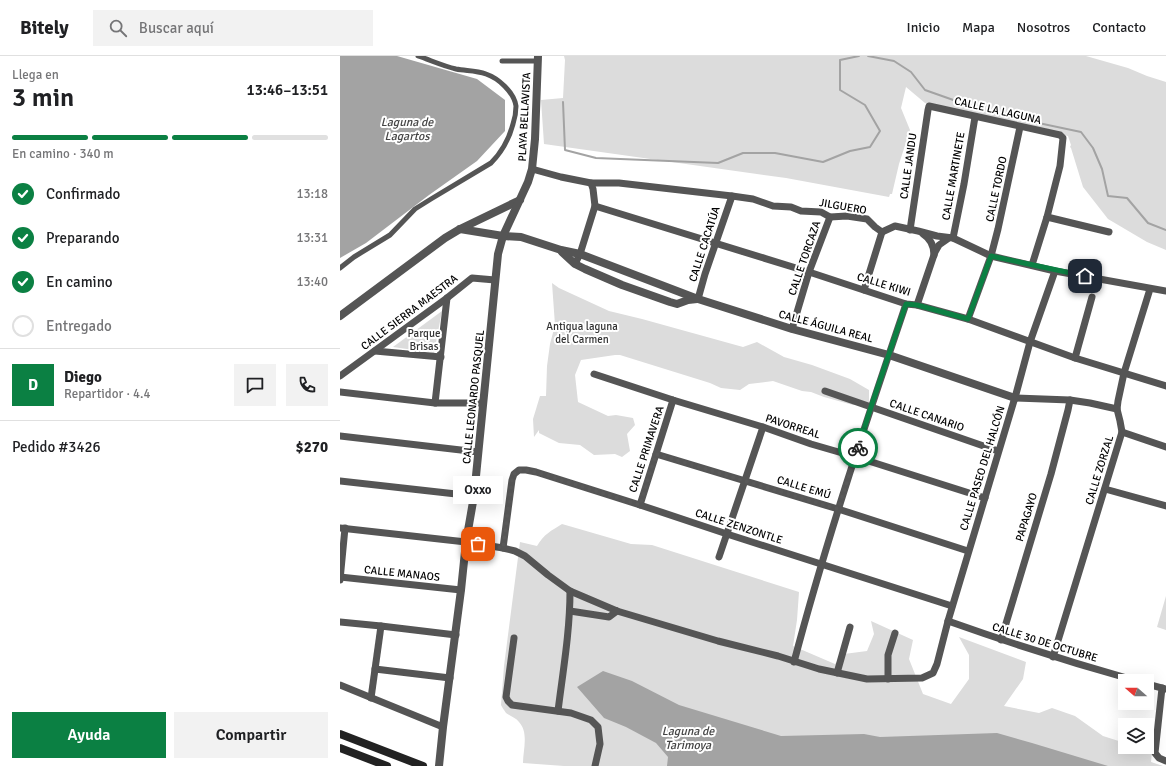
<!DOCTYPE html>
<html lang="es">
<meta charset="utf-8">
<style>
:root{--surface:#fff;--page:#f2f2f2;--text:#202124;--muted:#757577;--line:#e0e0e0;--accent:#0b8043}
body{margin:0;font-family:Signika,sans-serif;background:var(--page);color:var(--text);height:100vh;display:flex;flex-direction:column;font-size:15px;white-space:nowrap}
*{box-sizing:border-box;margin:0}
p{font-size:13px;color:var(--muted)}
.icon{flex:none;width:22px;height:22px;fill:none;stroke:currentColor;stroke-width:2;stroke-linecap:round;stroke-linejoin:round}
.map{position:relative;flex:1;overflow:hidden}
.sheet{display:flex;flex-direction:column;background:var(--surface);width:340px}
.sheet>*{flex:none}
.needle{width:26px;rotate:290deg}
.fabs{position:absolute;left:778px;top:618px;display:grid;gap:8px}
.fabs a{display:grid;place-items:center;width:36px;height:36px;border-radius:0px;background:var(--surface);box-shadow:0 4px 16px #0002;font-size:20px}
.pin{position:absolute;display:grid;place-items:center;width:34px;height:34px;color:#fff;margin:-17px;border-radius:8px;box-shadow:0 2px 6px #0006}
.courier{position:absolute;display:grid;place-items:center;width:40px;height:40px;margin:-20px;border:3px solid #0b8043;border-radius:50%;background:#fff;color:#222;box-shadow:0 1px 5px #0007}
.bubble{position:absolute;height:28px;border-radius:0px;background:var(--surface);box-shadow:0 4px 16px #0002;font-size:13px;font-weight:600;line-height:28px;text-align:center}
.overview em{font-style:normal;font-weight:600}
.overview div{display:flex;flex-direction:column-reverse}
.overview{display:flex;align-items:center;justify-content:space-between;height:68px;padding:0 12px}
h1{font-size:26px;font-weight:600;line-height:30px}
.bar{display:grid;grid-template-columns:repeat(4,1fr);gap:6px 4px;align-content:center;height:48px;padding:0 12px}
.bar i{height:5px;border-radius:3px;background:var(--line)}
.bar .selected{background:var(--accent)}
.bar p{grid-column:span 4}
.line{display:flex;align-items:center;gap:10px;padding:0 12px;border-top:1px solid var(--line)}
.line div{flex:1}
.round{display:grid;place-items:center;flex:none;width:42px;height:42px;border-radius:0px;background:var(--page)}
ol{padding:0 12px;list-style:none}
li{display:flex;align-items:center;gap:12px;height:44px}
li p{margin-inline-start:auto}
li .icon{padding:4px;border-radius:50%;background:var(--accent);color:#fff;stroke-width:4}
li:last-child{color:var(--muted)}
li i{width:22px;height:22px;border:2px solid var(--line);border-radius:50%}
.button{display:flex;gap:8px;margin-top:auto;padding:8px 12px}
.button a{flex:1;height:46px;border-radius:0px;background:var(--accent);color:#fff;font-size:16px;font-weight:600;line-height:46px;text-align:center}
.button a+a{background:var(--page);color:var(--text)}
header{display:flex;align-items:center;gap:24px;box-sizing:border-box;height:56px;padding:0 20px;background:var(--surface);border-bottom:1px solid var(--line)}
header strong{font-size:19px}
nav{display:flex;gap:22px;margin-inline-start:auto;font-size:14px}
.search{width:280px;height:36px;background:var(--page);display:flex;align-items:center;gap:10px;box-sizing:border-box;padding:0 14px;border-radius:0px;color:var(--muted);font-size:15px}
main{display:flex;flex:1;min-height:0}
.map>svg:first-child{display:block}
.green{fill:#dcdcdc}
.water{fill:#a3a3a3}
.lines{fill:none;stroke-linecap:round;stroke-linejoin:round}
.stream{stroke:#a3a3a3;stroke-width:2}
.pedestrian{stroke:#555;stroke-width:5}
.minor{stroke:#555;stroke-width:7}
.tertiary{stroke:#555;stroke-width:8}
.secondary{stroke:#222;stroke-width:8}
.done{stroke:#595959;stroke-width:4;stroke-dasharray:0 7.2}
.route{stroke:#0b8043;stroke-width:5}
.labels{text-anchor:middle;stroke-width:4;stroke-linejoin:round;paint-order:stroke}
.street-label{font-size:11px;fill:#000;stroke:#fff}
.park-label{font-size:11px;fill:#333;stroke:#fff}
.water-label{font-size:12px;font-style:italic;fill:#444;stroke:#fff}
</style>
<header>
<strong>Bitely</strong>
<div class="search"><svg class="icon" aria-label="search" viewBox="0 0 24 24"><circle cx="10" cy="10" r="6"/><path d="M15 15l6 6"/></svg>Buscar aquí</div>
<nav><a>Inicio</a><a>Mapa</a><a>Nosotros</a><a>Contacto</a></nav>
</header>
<main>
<section class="sheet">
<div class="overview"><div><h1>3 min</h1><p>Llega en</p></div><em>13:46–13:51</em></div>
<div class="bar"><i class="selected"></i><i class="selected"></i><i class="selected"></i><i></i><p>En camino · 340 m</p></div>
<ol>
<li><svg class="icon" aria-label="check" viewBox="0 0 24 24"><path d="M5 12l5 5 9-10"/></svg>Confirmado<p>13:18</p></li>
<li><svg class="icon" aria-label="check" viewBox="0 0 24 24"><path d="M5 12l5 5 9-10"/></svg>Preparando<p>13:31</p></li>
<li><svg class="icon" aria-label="check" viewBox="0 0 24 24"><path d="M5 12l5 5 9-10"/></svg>En camino<p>13:40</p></li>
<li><i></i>Entregado</li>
</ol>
<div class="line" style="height:72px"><b class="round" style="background:var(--accent);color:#fff">D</b><div><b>Diego</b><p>Repartidor · 4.4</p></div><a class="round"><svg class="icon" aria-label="chat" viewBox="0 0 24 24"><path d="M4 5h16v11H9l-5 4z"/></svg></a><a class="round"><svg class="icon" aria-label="phone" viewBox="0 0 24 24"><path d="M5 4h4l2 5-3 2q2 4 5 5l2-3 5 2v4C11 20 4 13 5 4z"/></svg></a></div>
<div class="line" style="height:52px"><div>Pedido #3426</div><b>$270</b></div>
<div class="button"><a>Ayuda</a><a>Compartir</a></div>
</section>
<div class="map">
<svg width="826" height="710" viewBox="0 0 826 710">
<rect width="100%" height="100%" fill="#fff"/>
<g class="green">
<polygon points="224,0 746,0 788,12 807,20 826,26 826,194 807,186 768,163 743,131 731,92 730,91 731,89 728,80 585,47 566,31 561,52 570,74 559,108 552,138 550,138 549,141 446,122 204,88 201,44 223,42 225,4"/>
<polygon points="212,227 219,232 269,255 302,263 403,291 417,286 444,301 472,309 510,323 529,334 529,347 513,349 484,341 471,336 462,335 433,325 409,328 400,334 381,332 370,327 280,299 275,299 241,304 235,319 238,346 268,360 276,359 293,362 295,369 287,378 290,395 282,401 275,398 254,399 240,389 219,387 199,377 199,374 194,381 193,363 200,340 206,340 207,310 210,288 215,269"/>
<polygon points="102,255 94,297 53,291"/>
<path d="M222,468L291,488L312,489L459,536L457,564L453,590L495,608L504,598L527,595L534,578L531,565L573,584L569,603L583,638L611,648L629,623V599L619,581L686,606L683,623L664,650L699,657L712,652L735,660L763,680L785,687V691H796L812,696L811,706L823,710H224L183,707C183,694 189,677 179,666C176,662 170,660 166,657C164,654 162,651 161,649L164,610L180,486L197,490C204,478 211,475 222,468Z"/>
<polygon points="826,540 826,574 817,571"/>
</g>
<g class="water">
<polygon points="0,0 57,0 137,23 165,44 165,75 137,105 89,139 26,187 0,202"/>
<polygon points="263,615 292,625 339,649 441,680 524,678 540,681 657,677 692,687 768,710 327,710 328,701 316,687 286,671 264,662 237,631"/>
</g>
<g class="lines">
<g class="stream">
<polyline points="528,0 554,5 571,16 585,34 619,46 661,59 741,76 753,92 762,113 768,140 787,142 808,167 826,174"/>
<polyline points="223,46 225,94 256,102 378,107 403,97 435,97 483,106 510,95 530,91 540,75 525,49 500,34 500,4 519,0"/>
</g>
<g class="pedestrian">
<polyline points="162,5 198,5"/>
<path d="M0,212L14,201L50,179L75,153L91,143L151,107C162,96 169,83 173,68C175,62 176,56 176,50C174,36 158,22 146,18C136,14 126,15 116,13C103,10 90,4 78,0"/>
</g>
<g class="minor">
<polyline points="192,113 221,121 251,127 279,127 392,140 413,143 433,150 451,151 461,155 481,156 490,161 507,160 527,163 535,171 542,176 555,170 578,175 597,180 613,182 651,200 715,215 826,235"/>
<polyline points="255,150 469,216 566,248 577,249 628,263 735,302 826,330"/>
<polyline points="707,161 769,176"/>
<polyline points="570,174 588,54 589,50 720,79 723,82 720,110 707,161 692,209"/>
<path d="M583,178C591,183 594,190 594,199"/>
<polyline points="613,182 624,128 635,61"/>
<polyline points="235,208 240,198 255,150 253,133 251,127"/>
<polyline points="524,234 542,176"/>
<polyline points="358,243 365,218 392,140"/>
<polyline points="577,249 595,196 599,189 609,182"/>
<polyline points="628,263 651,200 658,173 680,71"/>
<polyline points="452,273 469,216 490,161"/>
<polyline points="35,295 101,301"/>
<polyline points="735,302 752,241"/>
<polyline points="254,318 333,344 423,371 471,388 516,401 645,442"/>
<polyline points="0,320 107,242 132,222 155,224"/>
<polyline points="485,335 658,395"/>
<polyline points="0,336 95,347 143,347"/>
<polyline points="675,342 730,344 750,347 777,353"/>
<polyline points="95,347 107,242"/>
<polyline points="782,376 826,391"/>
<polyline points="0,380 138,396"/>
<polyline points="316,398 498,453 628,495"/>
<polyline points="0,425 134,440"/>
<polyline points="765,433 826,450"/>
<polyline points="300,449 333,344"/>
<polyline points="0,472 126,486 163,492 175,495 185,500 208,519 230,535 277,555 378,585 438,600 479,613 527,623 582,622 593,617 597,608 608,565 676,338 690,286 715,215"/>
<polyline points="163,492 172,424 174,418 179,414 186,414 196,416 300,449 387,478 612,550"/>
<polyline points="379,501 423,371"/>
<polyline points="0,521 121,534"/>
<polyline points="0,524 5,472"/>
<polyline points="230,555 269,561 277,555"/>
<path d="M608,565C670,587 733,607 797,625"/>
<polyline points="0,566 41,570 116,579"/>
<polyline points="174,582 166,641 168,645 172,649 231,657 251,664 258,671 260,688 255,710"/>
<polyline points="661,584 711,418 728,354 730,344"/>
<polyline points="713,601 782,376 780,365 777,353 778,345 784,317 810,233"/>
<path d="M454,606C486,485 526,366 566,248"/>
<polyline points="35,613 110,622"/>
<polyline points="497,617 510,571"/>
<polyline points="548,623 548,599 555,577"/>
<polyline points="807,628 826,633"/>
<polyline points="0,629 103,671"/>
<polyline points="822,632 815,697 819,702 826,705"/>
<polyline points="31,642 41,570"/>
<path d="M218,655C223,615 230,575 230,535"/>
</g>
<g class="tertiary">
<polyline points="120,173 163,180 181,181 221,194 240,198 358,243 452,273 549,299 675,342"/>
<polyline points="222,196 235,208 245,213 282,229 330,246 337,248 348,244 357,243"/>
<polyline points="0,260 105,182 120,173 180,144"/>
<polyline points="99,710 103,671 121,534 126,486 134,440 158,198 163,180 188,126 192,113 195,83 198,0"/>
</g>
<g class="secondary">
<polyline points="0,678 83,710"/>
<polyline points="0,692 47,710"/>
</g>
</g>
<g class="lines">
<polyline class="done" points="138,488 163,492 172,424 174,418 178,414 186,414 196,416 300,449 316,398 498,453 518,392"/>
<polyline class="route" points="518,392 531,351 566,248 577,249 628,263 651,200 745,220"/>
</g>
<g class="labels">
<g class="street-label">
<text transform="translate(658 54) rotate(13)" y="4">CALLE LA LAGUNA</text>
<text transform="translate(184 61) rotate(-87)" y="4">PLAYA BELLAVISTA</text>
<text transform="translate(568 110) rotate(-82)" y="4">CALLE JANDU</text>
<text transform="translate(613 120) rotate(-80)" y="4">CALLE MARTINETE</text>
<text transform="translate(656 133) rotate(-78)" y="4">CALLE TORDO</text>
<text transform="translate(503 150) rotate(10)" y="4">JILGUERO</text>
<text transform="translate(364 188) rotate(-72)" y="4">CALLE CACATÚA</text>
<text transform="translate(464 202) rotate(-71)" y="4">CALLE TORCAZA</text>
<text transform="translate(544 228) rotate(17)" y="4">CALLE KIWI</text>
<text transform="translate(69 256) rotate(-37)" y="4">CALLE SIERRA MAESTRA</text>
<text transform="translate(486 270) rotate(15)" y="4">CALLE ÁGUILA REAL</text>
<text transform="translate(133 341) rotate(-84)" y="4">CALLE LEONARDO PASQUEL</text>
<text transform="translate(587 359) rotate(19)" y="4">CALLE CANARIO</text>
<text transform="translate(453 370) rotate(18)" y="4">PAVORREAL</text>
<text transform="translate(306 393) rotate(-72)" y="4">CALLE PRIMAVERA</text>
<text transform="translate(642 412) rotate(-73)" y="4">CALLE PASEO DEL HALCÓN</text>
<text transform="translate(759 414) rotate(-73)" y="4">CALLE ZORZAL</text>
<text transform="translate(464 431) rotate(17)" y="4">CALLE EMÚ</text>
<text transform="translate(686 461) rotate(-73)" y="4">PAPAGAYO</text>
<text transform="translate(399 470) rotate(18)" y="4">CALLE ZENZONTLE</text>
<text transform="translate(62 517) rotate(6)" y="4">CALLE MANAOS</text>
<text transform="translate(705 586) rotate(17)" y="4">CALLE 30 DE OCTUBRE</text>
</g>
<g class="park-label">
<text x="242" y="274">Antigua laguna<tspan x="242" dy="13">del Carmen</tspan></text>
<text x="84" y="281">Parque<tspan x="84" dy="13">Brisas</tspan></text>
</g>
<g class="water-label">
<text x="67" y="70">Laguna de<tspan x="67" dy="14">Lagartos</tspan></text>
<text x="348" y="679">Laguna de<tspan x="348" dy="14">Tarimoya</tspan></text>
</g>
</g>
</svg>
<div class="fabs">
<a><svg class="needle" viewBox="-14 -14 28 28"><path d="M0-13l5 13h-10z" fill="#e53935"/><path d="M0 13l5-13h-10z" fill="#757577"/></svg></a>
<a><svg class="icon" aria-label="layers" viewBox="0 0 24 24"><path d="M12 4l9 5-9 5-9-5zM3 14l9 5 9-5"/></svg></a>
</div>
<div class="pin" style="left:138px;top:488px;background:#ea580c"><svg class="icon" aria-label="bag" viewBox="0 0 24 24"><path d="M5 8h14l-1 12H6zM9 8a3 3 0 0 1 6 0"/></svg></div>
<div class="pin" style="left:745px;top:220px;background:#1f2937"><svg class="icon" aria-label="home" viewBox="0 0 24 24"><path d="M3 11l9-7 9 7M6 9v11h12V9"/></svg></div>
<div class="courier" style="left:518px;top:392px"><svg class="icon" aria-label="bike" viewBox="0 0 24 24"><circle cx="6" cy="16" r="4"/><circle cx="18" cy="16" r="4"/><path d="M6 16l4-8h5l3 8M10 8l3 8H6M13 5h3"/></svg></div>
<div class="bubble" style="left:113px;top:420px;width:50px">Oxxo</div>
</div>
</main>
